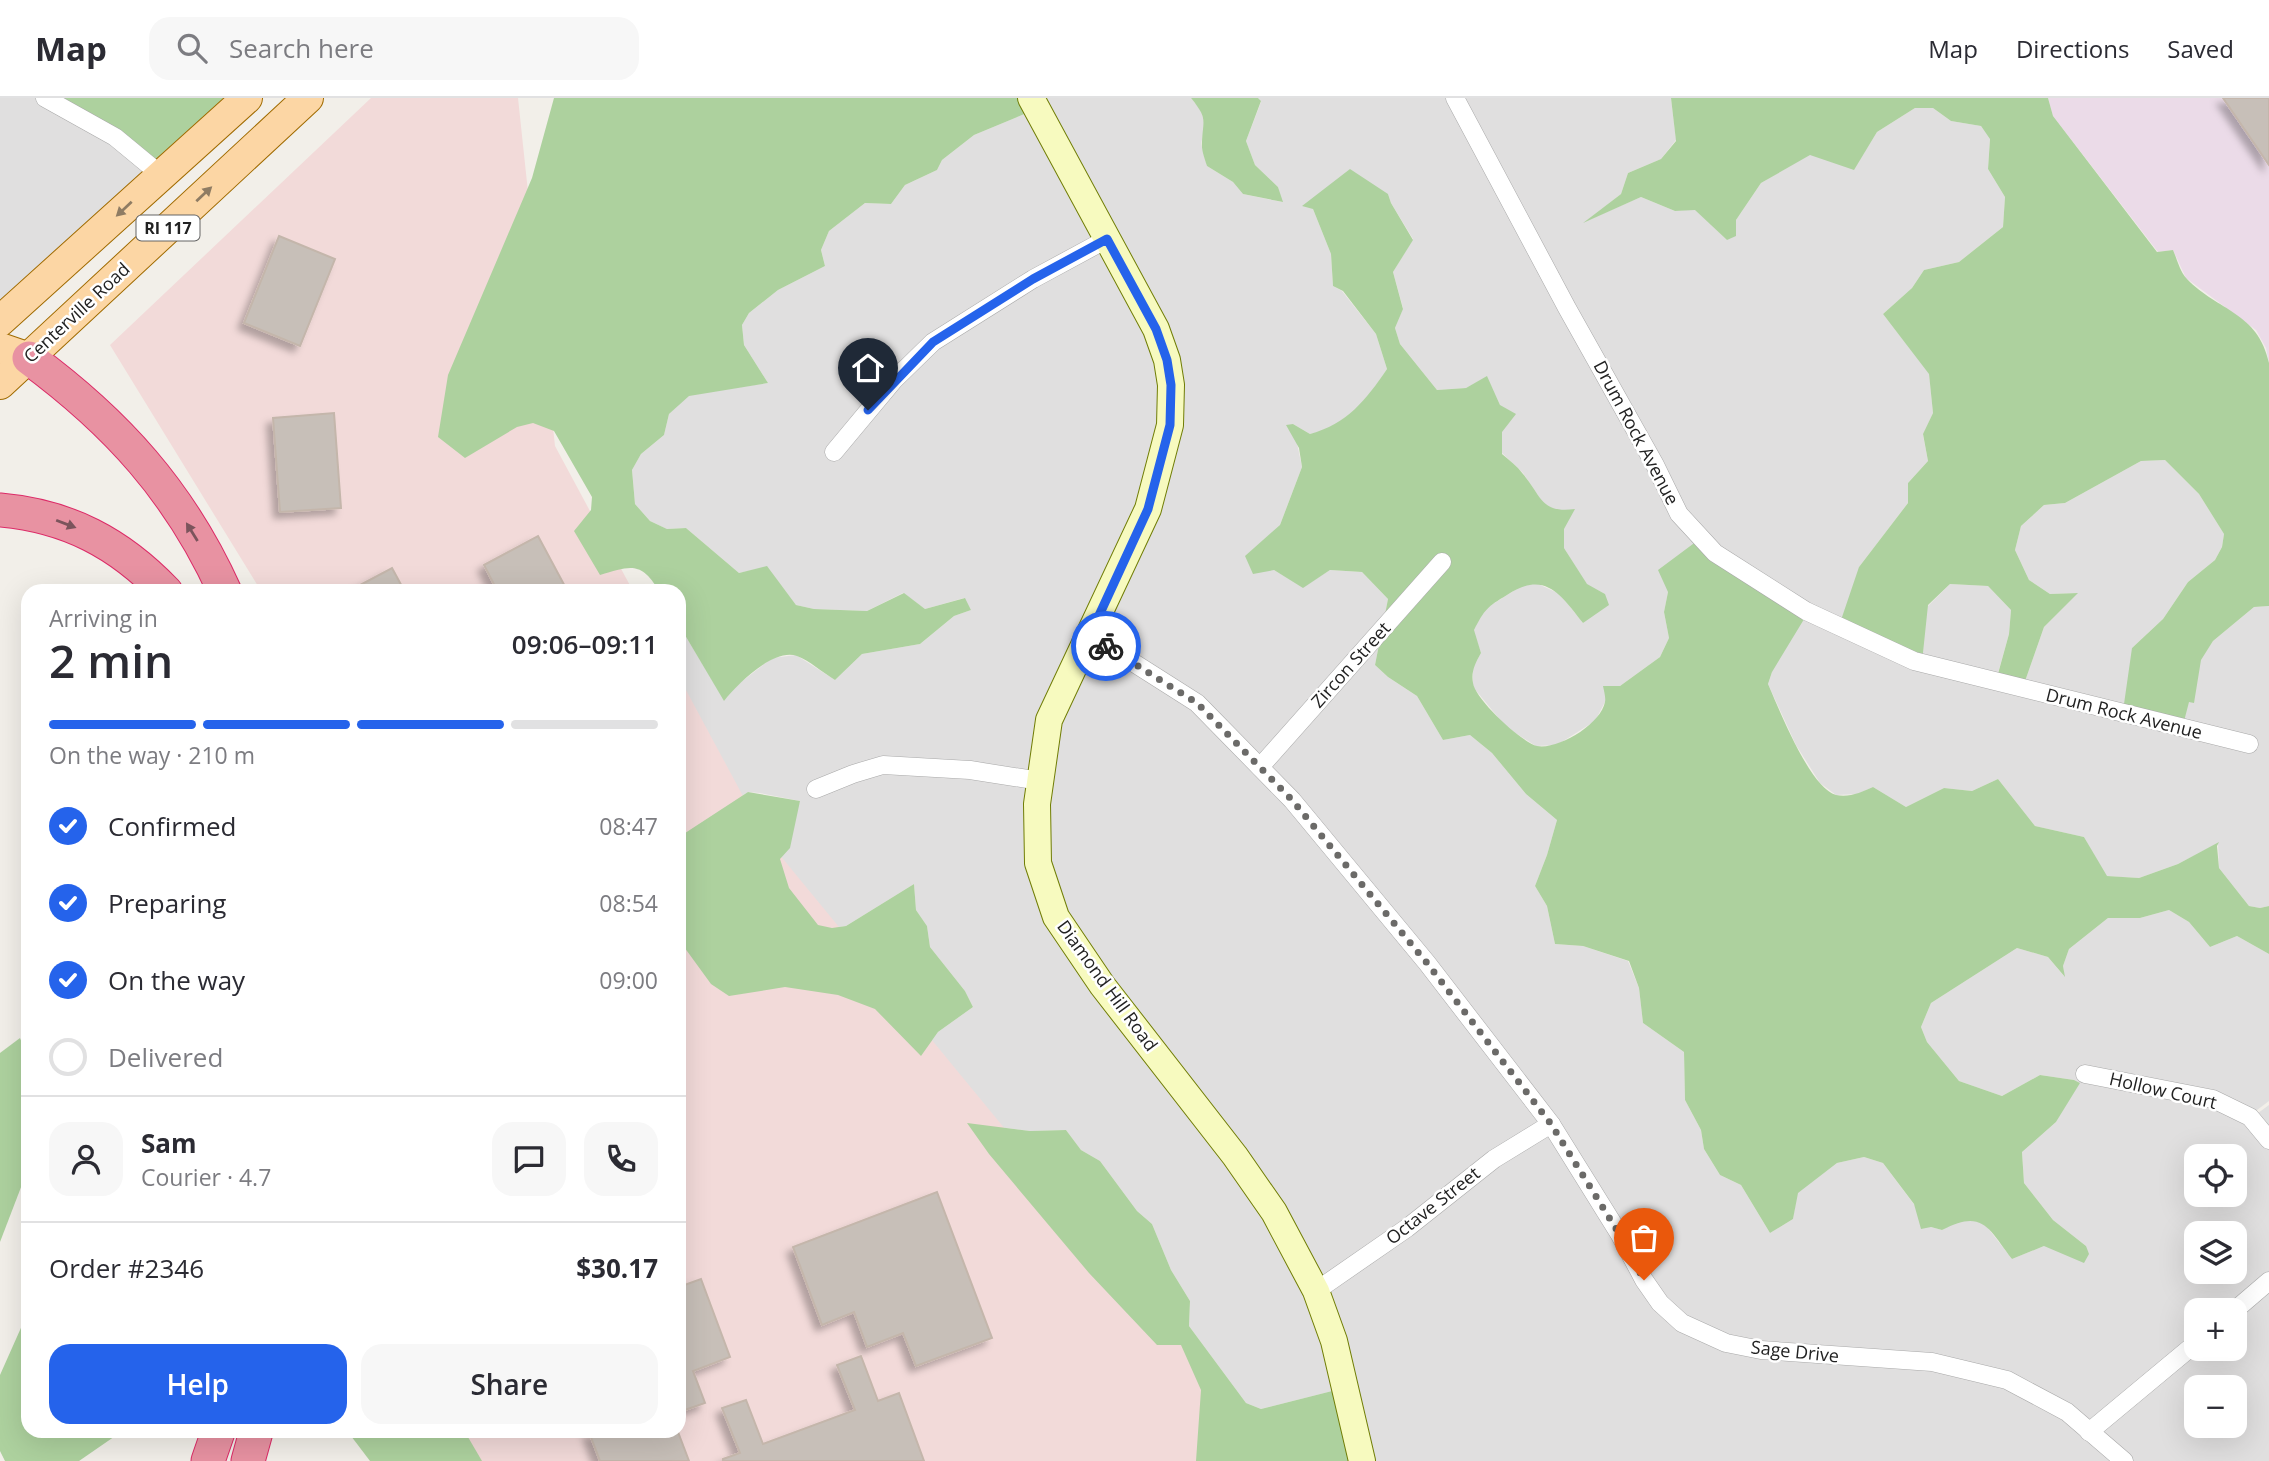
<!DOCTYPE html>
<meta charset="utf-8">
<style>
:root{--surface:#fff;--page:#f7f7f7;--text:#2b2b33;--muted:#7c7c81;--line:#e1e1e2;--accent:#2563eb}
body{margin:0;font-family:"Open Sans",sans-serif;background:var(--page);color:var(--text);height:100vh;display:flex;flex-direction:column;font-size:26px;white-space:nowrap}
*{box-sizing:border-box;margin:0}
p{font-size:23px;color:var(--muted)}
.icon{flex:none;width:38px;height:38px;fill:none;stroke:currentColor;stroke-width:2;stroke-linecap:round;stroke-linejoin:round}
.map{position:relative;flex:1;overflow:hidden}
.side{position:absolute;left:21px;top:486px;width:665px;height:854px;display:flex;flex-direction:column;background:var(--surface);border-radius:21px;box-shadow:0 7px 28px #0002}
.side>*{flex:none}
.buttons{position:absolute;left:2184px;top:1046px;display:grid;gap:14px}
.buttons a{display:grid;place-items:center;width:63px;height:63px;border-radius:14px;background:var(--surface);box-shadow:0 7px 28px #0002;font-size:35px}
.pin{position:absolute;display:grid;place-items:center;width:60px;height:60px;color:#fff;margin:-72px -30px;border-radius:50% 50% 50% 0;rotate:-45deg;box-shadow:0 0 7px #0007}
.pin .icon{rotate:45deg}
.courier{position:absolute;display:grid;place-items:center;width:70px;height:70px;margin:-35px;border:5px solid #2563eb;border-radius:50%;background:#fff;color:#222;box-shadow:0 2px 9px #0007}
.overview em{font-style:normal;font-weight:600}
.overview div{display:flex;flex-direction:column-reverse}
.overview{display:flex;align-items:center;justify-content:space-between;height:119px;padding:0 28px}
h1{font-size:46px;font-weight:600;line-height:52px}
.bar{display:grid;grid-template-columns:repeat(4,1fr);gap:10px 7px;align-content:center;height:84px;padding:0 28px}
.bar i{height:9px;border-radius:5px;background:var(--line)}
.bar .active{background:var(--accent)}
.bar p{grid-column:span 4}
.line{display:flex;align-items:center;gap:18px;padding:0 28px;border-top:2px solid var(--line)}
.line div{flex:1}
.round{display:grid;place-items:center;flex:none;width:74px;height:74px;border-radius:21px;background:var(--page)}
ol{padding:0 28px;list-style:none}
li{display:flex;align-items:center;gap:21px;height:77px}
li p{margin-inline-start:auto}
li .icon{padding:7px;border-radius:50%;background:var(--accent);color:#fff;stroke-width:4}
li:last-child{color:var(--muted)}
li i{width:38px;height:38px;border:4px solid var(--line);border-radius:50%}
.cta{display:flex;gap:14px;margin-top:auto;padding:14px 28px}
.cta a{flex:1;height:80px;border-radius:21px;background:var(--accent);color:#fff;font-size:28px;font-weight:600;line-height:80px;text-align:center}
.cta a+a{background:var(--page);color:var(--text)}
header{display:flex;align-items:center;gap:42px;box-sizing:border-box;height:98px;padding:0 35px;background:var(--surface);border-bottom:2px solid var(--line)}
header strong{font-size:33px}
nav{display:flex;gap:38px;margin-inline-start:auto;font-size:24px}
.search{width:490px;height:63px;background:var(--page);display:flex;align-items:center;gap:18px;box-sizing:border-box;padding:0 24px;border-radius:21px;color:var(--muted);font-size:26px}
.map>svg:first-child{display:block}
.residential{fill:#e0dfdf;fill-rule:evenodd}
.commercial{fill:#f2dad9}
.industrial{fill:#ebdbe8}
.forest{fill:#add19e}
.building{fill:#c7bfb8;stroke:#c4b6ab;stroke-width:2;filter:url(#shadow)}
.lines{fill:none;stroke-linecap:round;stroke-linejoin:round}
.street-casing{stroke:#a9a9a9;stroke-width:19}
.secondary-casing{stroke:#707d05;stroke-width:28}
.primary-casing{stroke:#a06b00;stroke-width:32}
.highway-casing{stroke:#dc2a67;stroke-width:35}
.street{stroke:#fff;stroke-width:18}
.secondary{stroke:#f7fabf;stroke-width:26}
.primary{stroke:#fcd6a4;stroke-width:30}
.highway{stroke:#e892a2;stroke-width:33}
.oneway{fill:#8f7c63}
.oneway2{fill:#7b545c}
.done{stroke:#6b6a68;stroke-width:7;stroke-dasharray:0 12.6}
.route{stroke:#2563eb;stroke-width:9}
.labels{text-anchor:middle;stroke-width:5;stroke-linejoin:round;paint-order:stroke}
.shield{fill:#fff;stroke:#646464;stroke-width:2}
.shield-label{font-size:16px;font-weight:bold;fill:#222}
.street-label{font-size:18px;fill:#222;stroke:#fff}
</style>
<header>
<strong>Map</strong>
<div class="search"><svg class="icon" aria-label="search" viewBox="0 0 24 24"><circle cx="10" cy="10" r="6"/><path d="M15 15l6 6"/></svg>Search here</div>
<nav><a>Map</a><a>Directions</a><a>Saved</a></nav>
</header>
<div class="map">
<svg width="2269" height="1363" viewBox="0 0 2269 1363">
<defs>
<filter id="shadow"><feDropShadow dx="-6" dy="6" stdDeviation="3.5" flood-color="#0004"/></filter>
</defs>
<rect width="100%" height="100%" fill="#f2efe9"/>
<g class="residential">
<polygon points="0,0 53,0 156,73 8,210 0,203"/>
<path d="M1031,0H1191L1201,12L1205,28L1201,46L1207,68L1233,84L1243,96L1282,104L1278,89L1255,67L1246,43L1261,4L1258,0H1671L1676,42L1661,61L1628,75L1621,96L1586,123L1641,99L1675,113L1695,111L1727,142L1736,122L1761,85L1810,56L1854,71L1877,34L1915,10H1933L1951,23L1981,28L1990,40L1988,71L2005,99L2003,129L1959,164L1924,172L1912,190L1883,216L1929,275L1933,315L1923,337L1928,363L1908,385V405L1859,469L1928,508L1950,486L1988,488L2011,512L2009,536L1996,582L2023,589L2044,529L2077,495L2050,496L2029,482L2015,452L2021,428L2044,407L2065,405L2141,363L2165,362L2199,396L2224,436L2222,449L2215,462L2188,484L2163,521L2132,550L2189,603L2193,604L2200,562L2213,543L2254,509L2269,508V808L2260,810L2249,808L2219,770L2218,745L2178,766L2139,780L2106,778L2084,739L2035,728L1998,681L1972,693L1944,690L1906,709L1873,689L1858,696L1836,697L1820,685L1796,647L1768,586L1772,574L1668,494L1664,514L1669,540L1660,559L1620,588L1605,604L1595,623L1557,647L1536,648L1506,629L1473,589V569L1481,555L1473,532L1485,511L1523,487L1536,485L1560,496L1583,525L1605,496L1587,487L1564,450V431L1559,414L1543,405L1523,375L1502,355L1500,307L1487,279L1466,290L1437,292L1400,246L1395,230L1403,210L1393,174L1413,141L1391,105L1388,96L1313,111L1331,156L1333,188L1342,193L1376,236L1387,271L1365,304L1330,331L1310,336L1293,326L1302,369L1280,427L1274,472L1303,489L1330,472L1362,474L1388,501L1375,567L1388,579L1417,598L1443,642L1470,637L1492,655L1526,696L1557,722L1547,757L1535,788L1547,808L1555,846L1583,848L1628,863L1639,890L1643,925L1684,954L1685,1002L1701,1032L1704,1051L1720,1077L1741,1087L1770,1135L1793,1121L1797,1095L1837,1065L1864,1059L1883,1065L1931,1129L1942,1132L1956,1124L1971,1122L1984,1125L2012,1161L2044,1148H2086L2053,1122L2024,1085L2022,1054L2056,1024L2079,985L2074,982L2040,977L2002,998L1959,983L1927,944L1921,929L1931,905L2017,850L2048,859L2064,878L2063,868L2069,851L2108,820H2140L2169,812L2189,824L2210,849L2237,838L2269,856V1003L2253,1015L2254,1018L2269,1007V1363H1362L1344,1290L1261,1311L1246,1305L1189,1228L1190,1203L1171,1172L1152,1126L1137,1113L1100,1063L1081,1052L1066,1032L1030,1033L967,1025L921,958L938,934L973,909L965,893L930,849L927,828L916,812L914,786L846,828L832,830L780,761L800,703L760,695L748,694L679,739V527L724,602L736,588L772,560L796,557L835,582L862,556L920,546L954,518L971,512L964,500L925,511L903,495L867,513L814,511L796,507L767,469L739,475L686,430L667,431L650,423L635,406L632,372L641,356L664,337L669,316L689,297L768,285L744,247L742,227L749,215L778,192L825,168L821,152L829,133L865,105L891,106L905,87L937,72L942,62L974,37L1034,12ZM2196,1059H2235V1097H2196ZM2196,1136H2235V1174H2196ZM2196,1213H2235V1251H2196ZM2196,1290H2235V1328H2196Z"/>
</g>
<g class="commercial">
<polygon points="371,0 518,0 555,348 633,493 261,493 110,247"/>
<polygon points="679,579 765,739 1268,1351 1254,1363 434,1363 416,1334 679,1334"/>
</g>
<polygon class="industrial" points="2048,0 2269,0 2269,265 2266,250 2256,232 2186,180 2173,152 2158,154 2053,18"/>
<g class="forest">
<polygon points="53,0 237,0 162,71"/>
<path d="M554,0H1031L1034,12L974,37L942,62L937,72L905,87L891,106L865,105L829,133L821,152L825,168L778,192L749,215L742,227L744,247L768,285L689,298L669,316L664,337L641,356L632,372L635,406L650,423L667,431L686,430L739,475L767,468L796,507L814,511L867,513L904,495L925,511L965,500L971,512L954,518L920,546L862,556L835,582C823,575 809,562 797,558C773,550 738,586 724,603L679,527V494L659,493C641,463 631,468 600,477L574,433L591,412L592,399L554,333L533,325L517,329L465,360L438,339L448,277L532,80Z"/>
<path d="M1191,0H1258L1261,3L1246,43L1255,67L1278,89L1283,104L1243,96L1233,84L1207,68C1205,61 1201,52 1202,44C1203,21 1208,21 1191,0Z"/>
<path d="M1671,0H2048L2053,18L2157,154L2173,152C2177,161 2180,174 2187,181C2218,213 2258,214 2269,265V508L2254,509L2213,543L2201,562L2194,605L2189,604L2182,631L2123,613L2132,550L2163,521L2188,484L2215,462L2222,449L2224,436L2199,396L2165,362L2141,363L2065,405L2044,407L2021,428L2015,452L2029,482L2050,496L2078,495L2044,529L2023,589L1996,583L2009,536L2011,512L1988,488L1950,486L1928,507L1922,564L1840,525L1859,469L1908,405V385L1928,363L1923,336L1933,315L1929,276L1883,216L1912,190L1924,172L1959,164L2003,129L2005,99L1988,71L1990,41L1981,28L1951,23L1933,10H1915L1877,34L1854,72L1810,57L1761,85L1736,122V138L1727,142L1695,112L1675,113L1641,99L1583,125L1621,96L1628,75L1661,61L1676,43Z"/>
<path d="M1350,71L1388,96L1391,105L1413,142L1393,174L1403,211L1395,230L1400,246L1437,292L1466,290L1487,278L1500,307L1516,316L1502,334V356C1509,362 1517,368 1523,376C1541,397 1541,416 1575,411L1564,431V450L1587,486L1605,496L1609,507L1583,525C1560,496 1545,472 1507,497C1487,509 1485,511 1474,532L1481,555C1475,566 1471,573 1473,585C1475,601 1521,644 1537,648C1558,652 1601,626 1605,604C1606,600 1604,593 1603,588H1620L1660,559L1669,540L1664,514L1668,494L1658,472L1697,443L1809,513L1772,574L1768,586C1779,611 1810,690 1836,697C1849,700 1862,694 1873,689L1906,709L1944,690L1972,693L1998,681L2035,728L2084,739L2107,778L2139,780L2178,766L2219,744L2217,748L2219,770L2249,808L2260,810L2269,808V856L2237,838L2210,849L2189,824L2169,812L2140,820H2108L2069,851L2063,868L2065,879L2048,859L2017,850L1931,905L1921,929L1927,944L1959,983L2002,998L2040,977L2074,982L2080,985L2056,1024L2022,1054L2024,1085L2053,1122L2086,1148L2089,1156L2084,1165L2044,1148L2012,1161C1989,1131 1983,1110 1942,1132L1931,1129L1921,1131L1914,1106L1883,1065L1864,1059L1837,1065L1798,1095L1793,1121L1770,1135L1741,1087L1720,1077L1704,1051L1701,1032L1685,1002L1684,954L1643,925L1639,890L1629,863L1583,848L1555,846L1547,808L1535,788L1547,757L1557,722L1526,696L1492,655L1470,637L1443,642L1417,598L1388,579L1375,567L1388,501L1362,474L1330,472L1303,490L1274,472L1253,476L1245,458L1280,427L1302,369L1299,350L1286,327L1293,326L1310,336C1347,326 1366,302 1387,271L1376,236L1343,193L1333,188L1331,156L1313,111L1302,108Z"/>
<polygon points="748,694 800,703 790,750 780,761 789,790 818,827 832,830 846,828 914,786 916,812 927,828 930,849 965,893 973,909 938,934 921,958 875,911 838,897 785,889 729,898 711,886 679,842 679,739"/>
<polygon points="20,940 28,960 28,1071 0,1144 0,955"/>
<polygon points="967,1025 1030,1033 1066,1032 1081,1052 1100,1063 1137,1113 1152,1126 1171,1172 1190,1203 1189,1228 1246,1305 1261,1311 1344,1290 1362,1363 1196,1363 1201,1292 1181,1247 1157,1247 1089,1175 989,1056"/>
<polygon points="28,1214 28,1334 121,1334 79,1363 5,1363 0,1353 0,1277"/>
<polygon points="348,1334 465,1334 482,1363 370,1363"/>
</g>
<g class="building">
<polygon points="2223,0 2269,0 2269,67"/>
<polygon points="279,138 335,161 300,248 244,225"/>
<polygon points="334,315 341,410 280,414 273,320"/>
<polygon points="538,438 568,494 498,494 484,467"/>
<polygon points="392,470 405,494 347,494"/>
<polygon points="937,1094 992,1240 916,1268 903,1235 867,1249 854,1214 822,1227 793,1149"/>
<polygon points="701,1181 730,1259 693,1273 705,1305 679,1314 679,1189"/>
<polygon points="861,1258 878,1303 899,1295 924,1363 723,1363 723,1361 740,1355 722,1310 746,1302 763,1346 855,1312 837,1267"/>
<polygon points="589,1334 678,1334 689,1363 600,1363"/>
</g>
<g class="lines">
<g class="street-casing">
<g id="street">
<polyline points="45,0 115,39 161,77"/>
<polyline points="1455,0 1567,210 1655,367 1679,416 1715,455 1806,513 1914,563 2249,646"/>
<polyline points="834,354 894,282 933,244 1033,181 1107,141"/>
<polyline points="1090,537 1197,605 1292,702 1427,865 1551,1026 1620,1137 1644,1182 1660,1205 1682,1225 1726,1245 1761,1252 1932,1264 2007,1282 2067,1314 2124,1363"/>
<polyline points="1260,669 1442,464"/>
<polyline points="816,691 853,676 883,667 970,672 1040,683"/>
<polyline points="2085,976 2213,1001 2250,1019 2269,1042"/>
<polyline points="1316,1193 1407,1130 1494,1061 1551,1026"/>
<polyline points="2234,1213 2269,1183"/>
<polyline points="2089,1334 2196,1245"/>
</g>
</g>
<g class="secondary-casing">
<polyline id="secondary" points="1031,0 1156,231 1167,262 1171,287 1170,327 1148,411 1049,622 1037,706 1038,765 1056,819 1102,887 1235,1058 1274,1114 1316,1193 1334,1243 1362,1363"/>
</g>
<g class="primary-casing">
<g id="primary">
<polyline points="0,223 247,0"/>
<polyline points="0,250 29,260"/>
<polyline points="0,286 308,0"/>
</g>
</g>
<g class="highway-casing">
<g id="highway">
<path d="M29,260C116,324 180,394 225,494"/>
<path d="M0,412C68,418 119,445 166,494"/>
<polyline points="208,1363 218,1334"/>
<polyline points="248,1363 256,1334"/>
</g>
</g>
<use href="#street" class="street"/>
<use href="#secondary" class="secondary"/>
<use href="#primary" class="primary"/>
<use href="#highway" class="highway"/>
</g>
<defs><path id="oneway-solid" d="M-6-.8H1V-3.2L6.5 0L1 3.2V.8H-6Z" transform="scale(1.75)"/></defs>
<g class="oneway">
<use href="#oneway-solid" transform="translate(204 96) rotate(-43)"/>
<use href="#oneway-solid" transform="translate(124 111) rotate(137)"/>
</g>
<g class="oneway2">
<use href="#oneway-solid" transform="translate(66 426) rotate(21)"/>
<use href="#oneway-solid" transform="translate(192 434) rotate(-122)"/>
</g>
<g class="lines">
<polyline class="done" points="1106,548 1197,605 1292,702 1427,865 1551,1026 1620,1137 1644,1182"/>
<polyline class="route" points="868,312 933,244 1033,181 1107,141 1156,231 1167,262 1171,287 1170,327 1148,411 1090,537 1106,548"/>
</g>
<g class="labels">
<rect class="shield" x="136.5" y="117.5" width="63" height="25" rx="5"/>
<g class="shield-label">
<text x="168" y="136">RI 117</text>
</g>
<g class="street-label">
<text transform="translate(77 215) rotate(-43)" y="6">Centerville Road</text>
<text transform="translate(1636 335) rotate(62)" y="6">Drum Rock Avenue</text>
<text transform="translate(1351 567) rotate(-48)" y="6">Zircon Street</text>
<text transform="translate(2124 616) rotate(14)" y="6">Drum Rock Avenue</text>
<text transform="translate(1107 888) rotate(54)" y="6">Diamond Hill Road</text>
<text transform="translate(2163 993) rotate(13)" y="6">Hollow Court</text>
<text transform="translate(1433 1108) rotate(-38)" y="6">Octave Street</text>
<text transform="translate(1795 1254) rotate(6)" y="6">Sage Drive</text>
</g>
</g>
</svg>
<div class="buttons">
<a><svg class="icon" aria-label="locate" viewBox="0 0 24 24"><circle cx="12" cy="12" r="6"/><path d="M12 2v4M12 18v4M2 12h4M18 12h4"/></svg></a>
<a><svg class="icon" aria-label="layers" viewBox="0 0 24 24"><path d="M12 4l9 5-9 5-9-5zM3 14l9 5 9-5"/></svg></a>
<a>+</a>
<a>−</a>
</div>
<div class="pin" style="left:1644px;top:1182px;background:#ea580c"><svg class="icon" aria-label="bag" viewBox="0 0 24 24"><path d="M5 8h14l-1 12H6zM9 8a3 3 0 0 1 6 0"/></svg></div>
<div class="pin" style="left:868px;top:312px;background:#1f2937"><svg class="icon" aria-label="home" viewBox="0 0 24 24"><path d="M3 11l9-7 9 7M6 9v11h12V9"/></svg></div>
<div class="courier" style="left:1106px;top:548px"><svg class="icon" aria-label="bike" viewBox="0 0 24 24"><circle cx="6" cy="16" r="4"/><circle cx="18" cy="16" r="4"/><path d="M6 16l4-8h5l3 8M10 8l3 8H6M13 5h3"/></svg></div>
<section class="side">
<div class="overview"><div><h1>2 min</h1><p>Arriving in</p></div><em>09:06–09:11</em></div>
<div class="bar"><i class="active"></i><i class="active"></i><i class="active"></i><i></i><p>On the way · 210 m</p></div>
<ol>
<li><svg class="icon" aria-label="check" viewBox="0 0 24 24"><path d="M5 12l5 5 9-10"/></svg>Confirmed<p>08:47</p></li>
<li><svg class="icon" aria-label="check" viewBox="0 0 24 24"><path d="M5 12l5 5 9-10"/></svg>Preparing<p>08:54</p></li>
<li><svg class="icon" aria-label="check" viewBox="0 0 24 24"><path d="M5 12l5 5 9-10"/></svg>On the way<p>09:00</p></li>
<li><i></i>Delivered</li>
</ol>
<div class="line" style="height:126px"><a class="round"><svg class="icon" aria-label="person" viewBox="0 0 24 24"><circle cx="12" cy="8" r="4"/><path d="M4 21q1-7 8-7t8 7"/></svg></a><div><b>Sam</b><p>Courier · 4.7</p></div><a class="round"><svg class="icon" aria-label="chat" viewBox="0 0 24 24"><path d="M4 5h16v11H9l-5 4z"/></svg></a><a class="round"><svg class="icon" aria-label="phone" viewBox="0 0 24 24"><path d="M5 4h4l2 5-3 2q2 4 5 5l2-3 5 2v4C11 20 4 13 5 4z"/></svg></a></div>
<div class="line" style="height:91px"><div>Order #2346</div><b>$30.17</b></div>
<div class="cta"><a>Help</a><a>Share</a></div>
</section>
</div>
